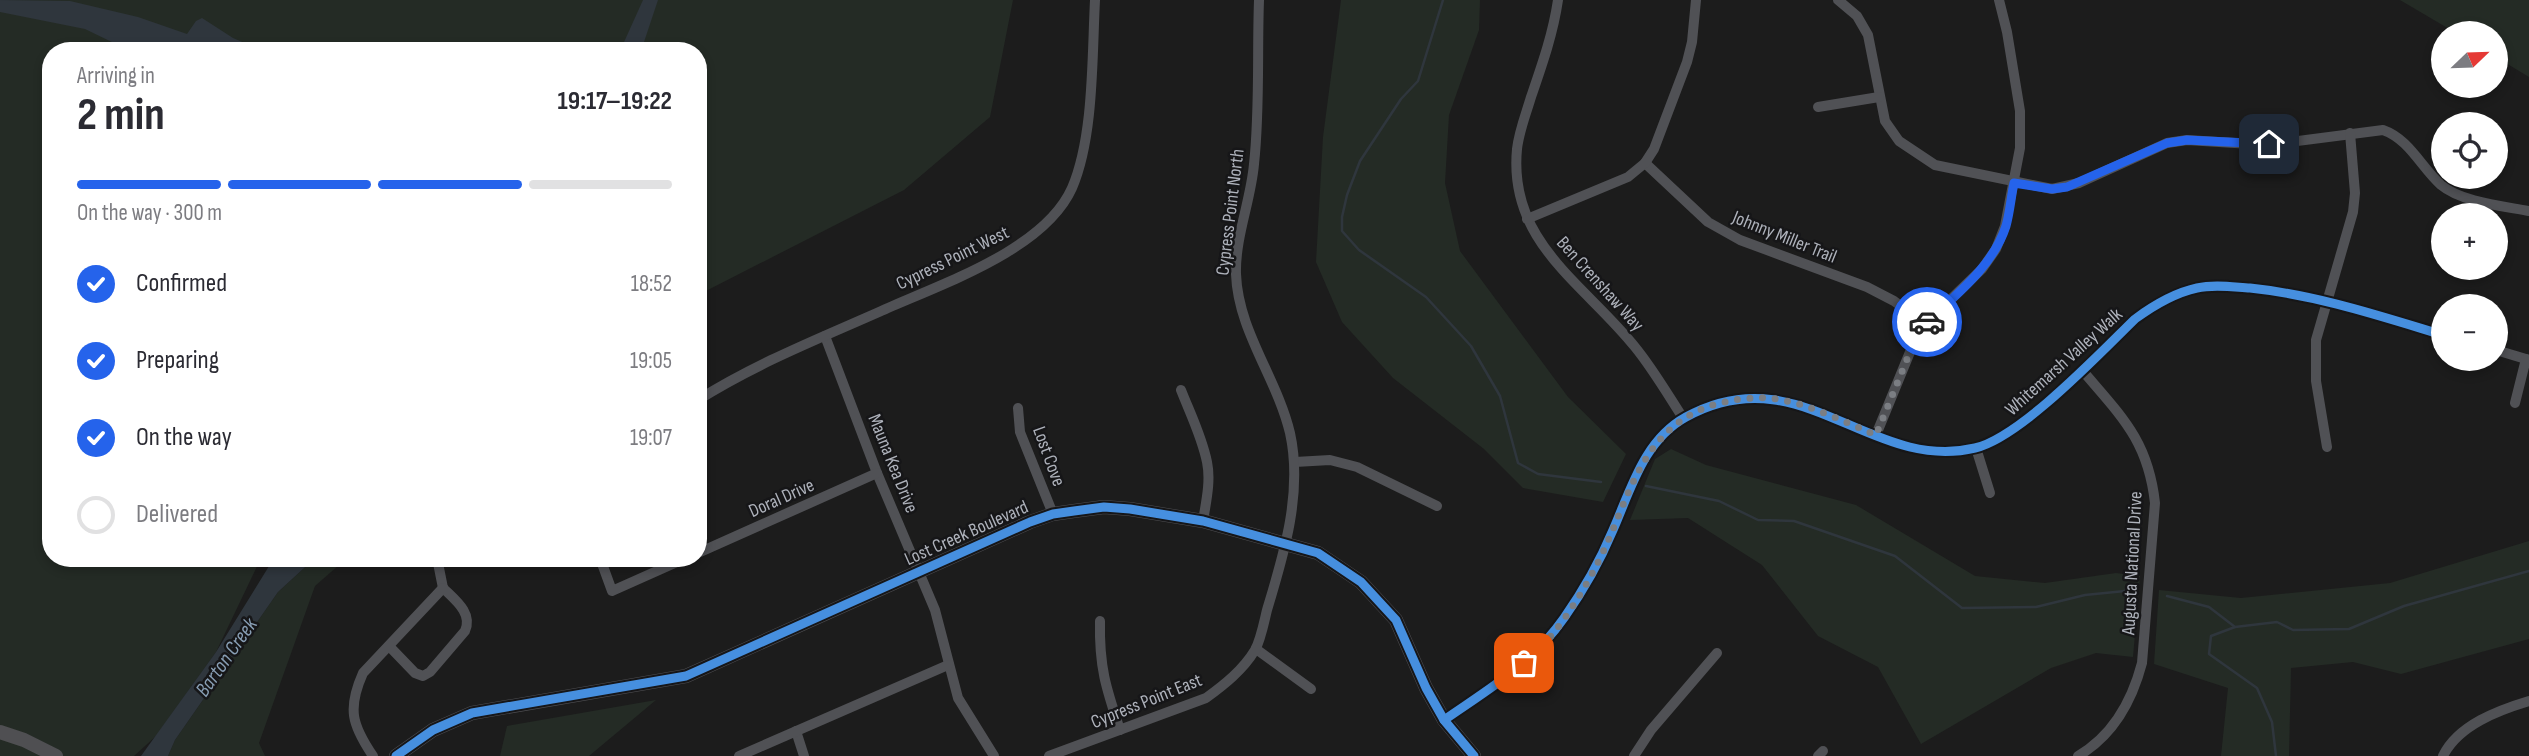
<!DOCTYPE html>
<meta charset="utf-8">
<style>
:root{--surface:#fff;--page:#f7f7f7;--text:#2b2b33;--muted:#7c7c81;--line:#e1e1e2;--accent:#2563eb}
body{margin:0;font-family:"Sofia Sans Condensed",sans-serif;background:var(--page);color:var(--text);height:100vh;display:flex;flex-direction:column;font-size:26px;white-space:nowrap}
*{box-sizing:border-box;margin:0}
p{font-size:23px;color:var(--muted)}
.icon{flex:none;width:38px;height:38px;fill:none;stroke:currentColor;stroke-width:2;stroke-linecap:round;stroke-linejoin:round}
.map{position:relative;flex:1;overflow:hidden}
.panel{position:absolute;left:42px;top:42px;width:665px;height:525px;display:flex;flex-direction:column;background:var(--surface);border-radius:28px;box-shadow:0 4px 10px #0003}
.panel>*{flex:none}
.needle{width:46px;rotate:67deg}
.tools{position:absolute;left:2431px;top:21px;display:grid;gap:14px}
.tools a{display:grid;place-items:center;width:77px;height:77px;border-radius:50%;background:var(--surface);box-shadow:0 4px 10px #0003;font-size:35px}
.pin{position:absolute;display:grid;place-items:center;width:60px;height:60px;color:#fff;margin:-30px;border-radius:14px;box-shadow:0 4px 10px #0006}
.courier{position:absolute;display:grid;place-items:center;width:70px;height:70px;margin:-35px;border:5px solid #2563eb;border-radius:50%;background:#fff;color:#222;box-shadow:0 2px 9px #0007}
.summary em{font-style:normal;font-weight:700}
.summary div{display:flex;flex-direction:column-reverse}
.summary{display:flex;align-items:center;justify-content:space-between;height:119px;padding:0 35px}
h1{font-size:46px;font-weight:700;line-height:52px}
.bar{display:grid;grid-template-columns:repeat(4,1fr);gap:10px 7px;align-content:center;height:84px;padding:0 35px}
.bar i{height:9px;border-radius:5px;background:var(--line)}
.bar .active{background:var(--accent)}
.bar p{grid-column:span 4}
ol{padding:0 35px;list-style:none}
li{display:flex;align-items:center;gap:21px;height:77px}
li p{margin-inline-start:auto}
li .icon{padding:7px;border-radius:50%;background:var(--accent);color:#fff;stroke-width:4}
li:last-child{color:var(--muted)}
li i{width:38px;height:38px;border:4px solid var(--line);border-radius:50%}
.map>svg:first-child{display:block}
.green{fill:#242b25}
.water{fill:#2f363d}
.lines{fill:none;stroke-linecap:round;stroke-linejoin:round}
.stream{stroke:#2f363d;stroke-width:2.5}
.street{stroke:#505155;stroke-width:10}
.secondary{stroke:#4f4f52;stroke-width:14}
.cycleway-casing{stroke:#161618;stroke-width:13}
.cycleway{stroke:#468fdf;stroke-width:9}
.done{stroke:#7b7e83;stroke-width:7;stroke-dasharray:0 12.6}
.route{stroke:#2563eb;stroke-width:9}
.labels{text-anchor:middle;stroke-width:5;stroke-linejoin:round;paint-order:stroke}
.street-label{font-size:19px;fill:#aeb2bb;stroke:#161618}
.water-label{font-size:21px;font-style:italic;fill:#889eb4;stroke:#161618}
</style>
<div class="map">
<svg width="2529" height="756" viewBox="0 0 2529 756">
<rect width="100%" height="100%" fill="#1c1c1c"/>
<g class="green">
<polygon points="0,0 1013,0 990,117 904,190 698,295 698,51 51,51 51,558 261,558 216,652 156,736 134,756 0,756"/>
<polygon points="1341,0 1480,0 1479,30 1449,115 1445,183 1460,251 1568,397 1626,454 1603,502 1523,488 1484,449 1393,378 1342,322 1316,262 1323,137"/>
<polygon points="2400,0 2529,0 2529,77 2496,57 2496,33 2456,33"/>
<polygon points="1671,449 1706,465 1856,505 1975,576 2045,583 2116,573 2140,576 2133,657 2096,653 2051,668 1921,744 1878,667 1818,636 1762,565 1688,518 1630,520 1655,459"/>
<polygon points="2529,541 2529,639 2401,674 2353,662 2291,668 2289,756 2221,756 2228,688 2154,664 2159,590 2241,598 2390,583"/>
<polygon points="315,558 347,558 315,586 259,743 265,756 168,756 175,740 278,592"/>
<polygon points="656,700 589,756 500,756 507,726"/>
</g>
<g class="water">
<polygon points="0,0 70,1 138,17 187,34 196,21 202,18 233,38 263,51 149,51 118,45 85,29 0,12"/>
<polygon points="643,0 658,0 641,51 620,51"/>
<polygon points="274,558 315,558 278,592 175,740 168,756 141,756 216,652"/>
</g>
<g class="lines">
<g class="stream">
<polyline points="1443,0 1418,81 1401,99 1360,161 1347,195 1342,217 1342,231 1359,250 1426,297 1471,346 1500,396 1518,463 1538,474 1601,482"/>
<polyline points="1646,486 1719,501 1758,520 1794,521 1895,556 1962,608 2036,607 2085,595 2125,591"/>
<polyline points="2167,596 2209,607 2235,627 2277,622 2293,630 2349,629 2404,606 2529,571"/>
<polyline points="2235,627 2211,636 2209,654 2257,688 2272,722 2276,756"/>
</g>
<g class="street">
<path d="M1558,0C1553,34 1542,65 1531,97C1526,114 1519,131 1517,149C1508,243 1585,284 1635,347C1653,369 1668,395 1683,418"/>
<path d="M1838,0L1857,16L1868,35L1885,121L1899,141L1935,165L2052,189L2079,183L2167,143L2187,140L2267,145L2383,130C2409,139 2421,167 2441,185C2461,202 2503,206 2529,211"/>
<polyline points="1818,107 1879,97"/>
<polyline points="1645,163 1708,222 1740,240 1867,287 1894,301 1925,324"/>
<polyline points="1527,219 1628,177 1645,163 1654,149 1687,62 1692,42 1696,0"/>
<polyline points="825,336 877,473 935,610 958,698 994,756"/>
<polyline points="2496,350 2529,360"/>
<path d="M1181,390C1190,413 1202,437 1207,462C1211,481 1206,502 1203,521"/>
<path d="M698,400C755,364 818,339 879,312C938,285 1044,251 1072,188C1094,137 1092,57 1095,0"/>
<polyline points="2515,403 2526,359"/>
<polyline points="1018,408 1020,432 1053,514"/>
<polyline points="1876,435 1910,352 1925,324 1982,269 1996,249 2005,226 2020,148 2020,111 2007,32 1999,0"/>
<polyline points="2327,447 2316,381 2316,340 2353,212 2355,193 2350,133"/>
<polyline points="1976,448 1990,493"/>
<polyline points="1295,462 1330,460 1357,467 1437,506"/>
<polyline points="698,553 877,473"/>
<polyline points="437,558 443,588"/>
<polyline points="600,558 612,591 686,558"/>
<path d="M1100,621C1099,667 1106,688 1120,730"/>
<path d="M389,646L415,673L423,676L430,672L465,631C473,613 455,600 443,588"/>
<polyline points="1256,649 1311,689"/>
<path d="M1444,720C1490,688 1531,665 1564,618C1583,591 1600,561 1613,530C1631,489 1644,440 1686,417C1800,354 1870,473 1975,448C2021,437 2100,353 2135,319C2154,305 2174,293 2197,288C2214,284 2233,287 2250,288C2317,295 2380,316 2443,335"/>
<polyline points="796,731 804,756"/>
<path d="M373,756C352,725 347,709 363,673L443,588"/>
<polyline points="739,756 948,665"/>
<path d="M1049,756L1206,698C1224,685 1243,670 1255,650C1261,639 1264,622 1267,610C1284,554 1303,492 1290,433C1277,378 1238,331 1236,274C1235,237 1251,200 1254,164C1260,110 1257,54 1259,0"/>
<polyline points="1634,756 1651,730 1717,653"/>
<polyline points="1818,756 1823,751"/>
<path d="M2078,756C2114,735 2132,701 2142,663L2155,503C2148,440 2121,416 2082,370"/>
<path d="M2443,756C2458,725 2499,710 2529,701"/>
</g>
<g class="secondary">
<polyline points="0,732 24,740 56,756"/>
<polyline points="396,756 433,730 472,713 686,676 1030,522 1053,514 1074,511 1104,507 1130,509 1203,521 1318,553 1361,582 1396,620 1426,688 1444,720 1474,756"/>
</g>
<g class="cycleway-casing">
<g id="cycleway">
<path d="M1444,720C1490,688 1531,665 1564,618C1583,591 1600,561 1613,530C1631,489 1644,440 1686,417C1800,354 1870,473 1975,448C2021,437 2100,353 2135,319C2154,305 2174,293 2197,288C2214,284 2233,287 2250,288C2317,295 2380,316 2443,335"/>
<polyline points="396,756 433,730 472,713 686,676 1030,522 1053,514 1074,511 1104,507 1130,509 1203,521 1318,553 1361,582 1396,620 1426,688 1444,720 1474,756"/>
</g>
</g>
<use href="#cycleway" class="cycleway"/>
</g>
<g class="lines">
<path class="done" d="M1524,663C1553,639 1576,604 1594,570C1628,508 1636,430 1713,405C1734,399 1755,396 1776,399C1810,404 1844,422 1876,435L1910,352L1927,322"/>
<path class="route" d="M1927,322C1957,294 1993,266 2006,226C2010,212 2011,197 2014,183L2052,189L2067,187L2167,143L2187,140L2269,144"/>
</g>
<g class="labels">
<g class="street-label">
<text transform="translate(1229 212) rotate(-83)" y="7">Cypress Point North</text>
<text transform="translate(1785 236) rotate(22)" y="7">Johnny Miller Trail</text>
<text transform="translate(952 257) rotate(-26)" y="7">Cypress Point West</text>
<text transform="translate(1601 283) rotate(48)" y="7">Ben Crenshaw Way</text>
<text transform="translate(2063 361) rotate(-42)" y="7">Whitemarsh Valley Walk</text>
<text transform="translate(1050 456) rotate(70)" y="7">Lost Cove</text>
<text transform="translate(894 463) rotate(68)" y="7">Mauna Kea Drive</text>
<text transform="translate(781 497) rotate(-24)" y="7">Doral Drive</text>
<text transform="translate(966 532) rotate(-24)" y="7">Lost Creek Boulevard</text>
<text transform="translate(2131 563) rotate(-87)" y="7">Augusta National Drive</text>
<text transform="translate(1146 700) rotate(-22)" y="7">Cypress Point East</text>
</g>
<g class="water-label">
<text transform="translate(226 657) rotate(-55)" y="7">Barton Creek</text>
</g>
</g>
</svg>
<div class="tools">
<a><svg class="needle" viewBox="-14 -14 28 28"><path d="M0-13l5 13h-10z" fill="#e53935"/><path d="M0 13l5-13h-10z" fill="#7c7c81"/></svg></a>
<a><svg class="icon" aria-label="locate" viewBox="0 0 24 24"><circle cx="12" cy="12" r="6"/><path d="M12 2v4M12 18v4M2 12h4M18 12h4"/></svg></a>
<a>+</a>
<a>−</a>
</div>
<div class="pin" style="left:1524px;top:663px;background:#ea580c"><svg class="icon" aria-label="bag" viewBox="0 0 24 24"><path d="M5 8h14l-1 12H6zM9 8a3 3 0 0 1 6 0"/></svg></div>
<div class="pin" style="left:2269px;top:144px;background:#1f2937"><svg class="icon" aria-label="home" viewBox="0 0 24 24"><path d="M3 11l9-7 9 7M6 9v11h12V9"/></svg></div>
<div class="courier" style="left:1927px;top:322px"><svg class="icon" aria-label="car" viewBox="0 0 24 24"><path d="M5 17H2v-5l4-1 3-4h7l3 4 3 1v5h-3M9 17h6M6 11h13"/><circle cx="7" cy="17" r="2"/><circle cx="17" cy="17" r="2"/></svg></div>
<section class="panel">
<div class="summary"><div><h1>2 min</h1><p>Arriving in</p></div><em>19:17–19:22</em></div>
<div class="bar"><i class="active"></i><i class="active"></i><i class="active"></i><i></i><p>On the way · 300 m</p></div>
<ol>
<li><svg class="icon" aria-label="check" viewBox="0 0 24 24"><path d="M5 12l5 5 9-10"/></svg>Confirmed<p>18:52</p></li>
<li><svg class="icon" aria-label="check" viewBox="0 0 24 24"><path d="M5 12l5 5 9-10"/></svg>Preparing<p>19:05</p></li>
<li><svg class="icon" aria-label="check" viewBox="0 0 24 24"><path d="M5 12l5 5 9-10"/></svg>On the way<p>19:07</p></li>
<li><i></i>Delivered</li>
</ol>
</section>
</div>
